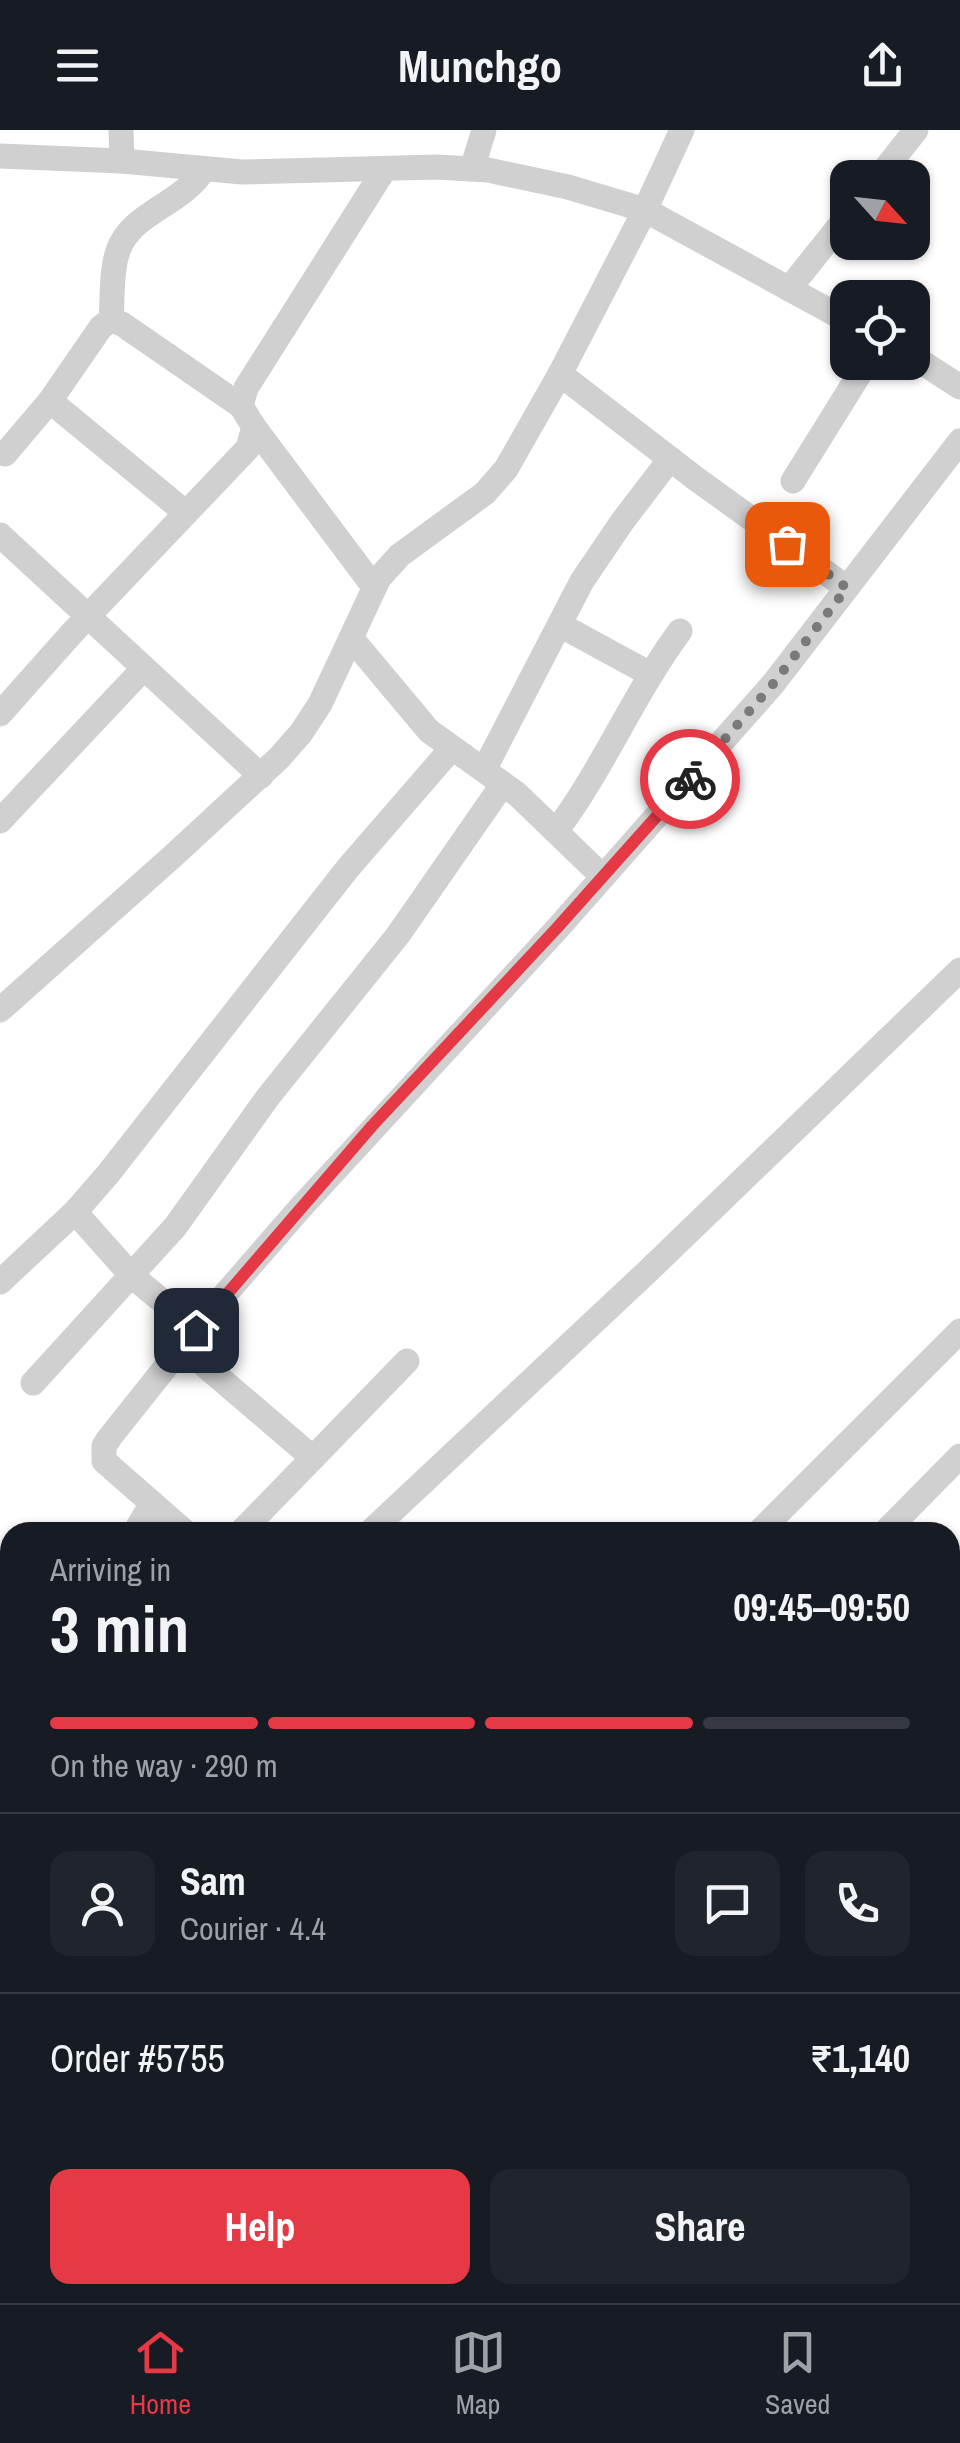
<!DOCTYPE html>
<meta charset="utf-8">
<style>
:root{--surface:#171b24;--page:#20242c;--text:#f1f3f6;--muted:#9ea1a6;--line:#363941;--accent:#e63946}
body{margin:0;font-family:"Archivo Narrow",sans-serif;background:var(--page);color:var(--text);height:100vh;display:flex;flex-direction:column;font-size:38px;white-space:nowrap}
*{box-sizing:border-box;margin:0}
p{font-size:32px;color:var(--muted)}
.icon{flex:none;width:55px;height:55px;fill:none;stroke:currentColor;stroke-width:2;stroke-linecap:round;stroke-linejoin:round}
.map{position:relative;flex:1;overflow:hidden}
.panel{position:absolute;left:0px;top:1392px;width:960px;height:782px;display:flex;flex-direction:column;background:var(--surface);border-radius:30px 30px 0 0;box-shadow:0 2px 8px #0004}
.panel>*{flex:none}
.needle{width:65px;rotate:117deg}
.fabs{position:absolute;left:830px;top:30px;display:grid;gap:20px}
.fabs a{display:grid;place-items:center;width:100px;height:100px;border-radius:20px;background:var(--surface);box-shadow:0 2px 8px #0004;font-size:50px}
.pin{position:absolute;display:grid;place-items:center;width:85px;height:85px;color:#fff;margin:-42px;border-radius:20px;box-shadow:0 5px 15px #0006}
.courier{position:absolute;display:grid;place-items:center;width:100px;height:100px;margin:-50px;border:8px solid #e63946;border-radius:50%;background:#fff;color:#222;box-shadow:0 2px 12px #0007}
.summary em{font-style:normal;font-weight:700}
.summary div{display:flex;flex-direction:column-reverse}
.summary{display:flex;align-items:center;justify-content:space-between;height:170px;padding:0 50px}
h1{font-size:65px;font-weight:700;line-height:75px}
.bar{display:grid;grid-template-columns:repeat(4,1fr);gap:15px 10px;align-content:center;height:120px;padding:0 50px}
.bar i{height:12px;border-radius:8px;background:var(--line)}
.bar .on{background:var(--accent)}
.bar p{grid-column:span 4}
.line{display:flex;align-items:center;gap:25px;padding:0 50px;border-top:2px solid var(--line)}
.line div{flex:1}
.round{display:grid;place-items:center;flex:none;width:105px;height:105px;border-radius:20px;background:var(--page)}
.button{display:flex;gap:20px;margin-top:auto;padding:20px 50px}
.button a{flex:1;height:115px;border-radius:20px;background:var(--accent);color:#fff;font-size:40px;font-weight:700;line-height:115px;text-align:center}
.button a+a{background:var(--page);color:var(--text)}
header{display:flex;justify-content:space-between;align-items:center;height:130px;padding:0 50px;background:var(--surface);font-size:45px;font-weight:700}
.tab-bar{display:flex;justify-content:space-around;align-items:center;height:140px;border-top:2px solid var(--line);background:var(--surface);font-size:28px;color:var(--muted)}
.tab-bar a{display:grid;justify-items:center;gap:5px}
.tab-bar .on{color:var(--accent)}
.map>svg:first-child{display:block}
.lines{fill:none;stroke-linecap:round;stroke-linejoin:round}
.minor{stroke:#d0d0d0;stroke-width:25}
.done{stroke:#7a7a7a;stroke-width:10;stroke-dasharray:0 18}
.route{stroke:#e63946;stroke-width:12}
</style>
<header><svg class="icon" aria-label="menu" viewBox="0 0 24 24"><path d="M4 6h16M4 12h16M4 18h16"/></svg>Munchgo<svg class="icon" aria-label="share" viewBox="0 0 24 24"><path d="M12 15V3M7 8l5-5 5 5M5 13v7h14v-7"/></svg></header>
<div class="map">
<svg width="960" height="2173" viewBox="0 0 960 2173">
<rect width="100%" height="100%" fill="#fff"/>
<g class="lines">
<g class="minor">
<polyline points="121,0 122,31"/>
<polyline points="0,26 122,31 242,42 437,37 488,40 568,57 645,80 848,191"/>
<polyline points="472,39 484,0"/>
<polyline points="878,48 916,0"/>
<polyline points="789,159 848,85"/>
<path d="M111,190C113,167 110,133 122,112C139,81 184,72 204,39"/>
<polyline points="912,226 960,257"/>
<polyline points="560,244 695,348 847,458"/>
<polyline points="50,271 186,383"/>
<polyline points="254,297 374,457"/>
<polyline points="5,324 50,271 101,197 111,190 122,194 241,276"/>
<polyline points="793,351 867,232"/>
<polyline points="0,405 261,646"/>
<polyline points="560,495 650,544"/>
<polyline points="352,509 429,601 517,664 603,747"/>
<polyline points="0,584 72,503 248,318 254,297 241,276 246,258 384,40"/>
<polyline points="484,640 582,451 622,392 670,329"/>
<polyline points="0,691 144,538"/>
<path d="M557,700C604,637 633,565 680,501"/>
<polyline points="0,880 173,726 279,628 301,603 320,574 379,448 400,425 485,363 506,339 560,244 645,80 682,0"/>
<polyline points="75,1082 132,1146 196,1199"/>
<polyline points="0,1152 75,1082 108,1044 348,738 452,618"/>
<polyline points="182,1216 313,1328"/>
<polyline points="33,1253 175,1097 268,967 398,805 503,654"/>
<polyline points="135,1402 152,1373"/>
<polyline points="185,1402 104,1331 104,1316 110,1307 208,1184 302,1076 557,799 773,554 960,311"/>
<polyline points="241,1402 407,1231"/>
<polyline points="370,1402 646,1143 960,840"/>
<polyline points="759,1402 960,1201"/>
<polyline points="885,1402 960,1326"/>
<polyline points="0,1569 10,1560"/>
<polyline points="950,1647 960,1636"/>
<polyline points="0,1756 10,1747"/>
<polyline points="950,1779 960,1765"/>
<polyline points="950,1952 960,1954"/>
<polyline points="0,2081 10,2069"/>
<polyline points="950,2148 960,2155"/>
<polyline points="770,2165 777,2173"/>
<polyline points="141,2173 148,2165"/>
<polyline points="257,2173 263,2165"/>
<polyline points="384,2173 389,2165"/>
<polyline points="478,2173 483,2165"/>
<polyline points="714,2173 720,2165"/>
<polyline points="886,2173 892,2165"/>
</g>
</g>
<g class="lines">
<polyline class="done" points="690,649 773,554 847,458 787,414"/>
<polyline class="route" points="196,1200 372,996 556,799 690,649"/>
</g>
</svg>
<div class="fabs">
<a><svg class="needle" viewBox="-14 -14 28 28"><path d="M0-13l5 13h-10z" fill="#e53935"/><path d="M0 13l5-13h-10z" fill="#9ea1a6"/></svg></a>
<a><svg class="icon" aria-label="locate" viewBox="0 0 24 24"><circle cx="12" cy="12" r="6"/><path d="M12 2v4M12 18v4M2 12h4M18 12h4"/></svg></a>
</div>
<div class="pin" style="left:787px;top:414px;background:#ea580c"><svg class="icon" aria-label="bag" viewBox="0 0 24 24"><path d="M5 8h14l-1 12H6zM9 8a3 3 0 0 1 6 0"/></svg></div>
<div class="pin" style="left:196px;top:1200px;background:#1f2937"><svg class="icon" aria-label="home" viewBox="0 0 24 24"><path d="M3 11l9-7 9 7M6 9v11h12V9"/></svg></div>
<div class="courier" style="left:690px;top:649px"><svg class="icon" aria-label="bike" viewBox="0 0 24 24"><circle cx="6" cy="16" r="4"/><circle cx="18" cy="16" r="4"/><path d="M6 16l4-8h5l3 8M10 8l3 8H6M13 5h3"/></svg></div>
<section class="panel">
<div class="summary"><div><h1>3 min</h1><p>Arriving in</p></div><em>09:45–09:50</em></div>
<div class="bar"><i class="on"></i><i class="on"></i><i class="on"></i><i></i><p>On the way · 290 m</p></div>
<div class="line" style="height:180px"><a class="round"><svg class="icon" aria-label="person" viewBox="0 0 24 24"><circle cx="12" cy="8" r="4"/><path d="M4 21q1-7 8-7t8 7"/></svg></a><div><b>Sam</b><p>Courier · 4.4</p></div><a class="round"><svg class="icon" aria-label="chat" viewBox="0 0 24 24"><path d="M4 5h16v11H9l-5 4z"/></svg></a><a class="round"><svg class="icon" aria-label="phone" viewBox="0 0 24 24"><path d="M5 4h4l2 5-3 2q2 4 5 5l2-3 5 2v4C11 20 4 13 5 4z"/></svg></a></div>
<div class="line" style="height:130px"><div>Order #5755</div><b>₹1,140</b></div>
<div class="button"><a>Help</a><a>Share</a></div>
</section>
</div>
<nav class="tab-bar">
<a class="on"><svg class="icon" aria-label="home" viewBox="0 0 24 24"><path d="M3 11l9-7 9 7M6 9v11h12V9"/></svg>Home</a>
<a><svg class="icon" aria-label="map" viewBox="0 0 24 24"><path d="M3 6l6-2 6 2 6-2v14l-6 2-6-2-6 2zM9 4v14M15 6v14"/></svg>Map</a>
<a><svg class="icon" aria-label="saved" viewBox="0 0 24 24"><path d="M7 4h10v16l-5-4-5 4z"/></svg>Saved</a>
</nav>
